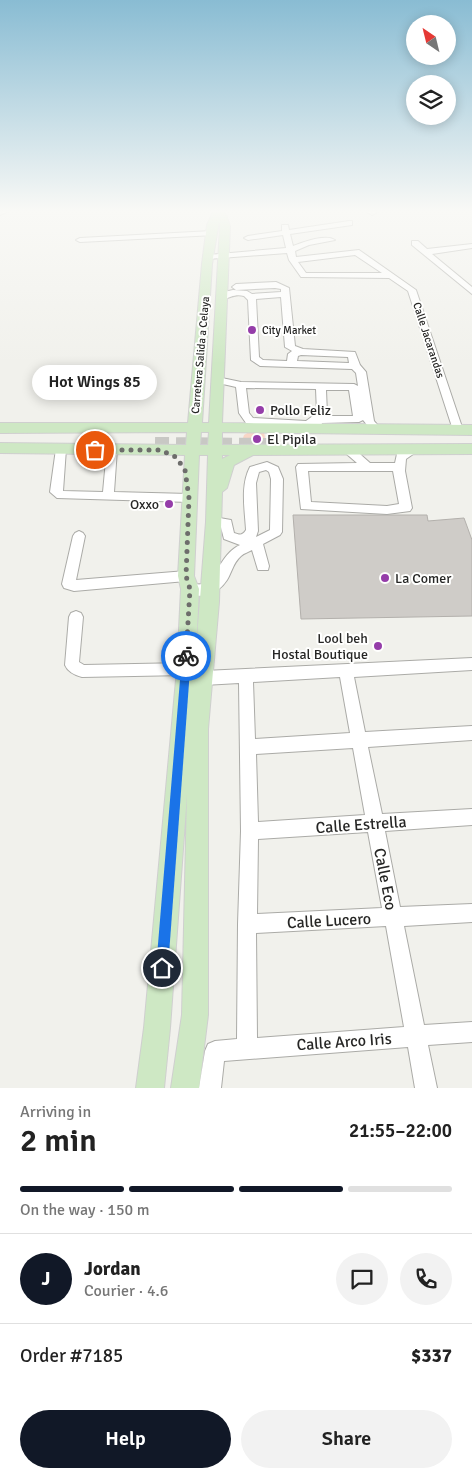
<!DOCTYPE html>
<meta charset="utf-8">
<style>
:root{--surface:#fff;--page:#f2f2f2;--text:#222;--muted:#767676;--line:#e0e0e0;--accent:#111827}
body{margin:0;font-family:Signika,sans-serif;background:var(--page);color:var(--text);height:100vh;display:flex;flex-direction:column;font-size:19px;white-space:nowrap}
*{box-sizing:border-box;margin:0}
p{font-size:16px;color:var(--muted)}
.icon{flex:none;width:28px;height:28px;fill:none;stroke:currentColor;stroke-width:2;stroke-linecap:round;stroke-linejoin:round}
.map{position:relative;height:1088px;overflow:hidden}
.sheet{display:flex;flex-direction:column;background:var(--surface);flex:1}
.sheet>*{flex:none}
.needle{width:32px;rotate:325deg}
.tools{position:absolute;left:406px;top:15px;display:grid;gap:10px}
.tools a{display:grid;place-items:center;width:50px;height:50px;border-radius:50%;background:var(--surface);box-shadow:0 2px 12px #0003;font-size:25px}
.pin{position:absolute;display:grid;place-items:center;width:42px;height:42px;color:#fff;margin:-21px;border:2px solid #fff;border-radius:50%;box-shadow:0 1px 5px #0007}
.courier{position:absolute;display:grid;place-items:center;width:50px;height:50px;margin:-25px;border:4px solid #1a73e8;border-radius:50%;background:#fff;color:#222;box-shadow:0 1px 6px #0007}
.bubble{position:absolute;height:35px;border-radius:18px;background:var(--surface);box-shadow:0 2px 12px #0003;font-size:16px;font-weight:600;line-height:35px;text-align:center}
.summary em{font-style:normal;font-weight:600}
.summary div{display:flex;flex-direction:column-reverse}
.summary{display:flex;align-items:center;justify-content:space-between;height:85px;padding:0 20px}
h1{font-size:32px;font-weight:600;line-height:38px}
.bar{display:grid;grid-template-columns:repeat(4,1fr);gap:8px 5px;align-content:center;height:60px;padding:0 20px}
.bar i{height:6px;border-radius:4px;background:var(--line)}
.bar .on{background:var(--accent)}
.bar p{grid-column:span 4}
.line{display:flex;align-items:center;gap:12px;padding:0 20px;border-top:1px solid var(--line)}
.line div{flex:1}
.round{display:grid;place-items:center;flex:none;width:52px;height:52px;border-radius:26px;background:var(--page)}
.action{display:flex;gap:10px;margin-top:auto;padding:10px 20px}
.action a{flex:1;height:58px;border-radius:30px;background:var(--accent);color:#fff;font-size:20px;font-weight:600;line-height:58px;text-align:center}
.action a+a{background:var(--page);color:var(--text)}
.map>svg:first-child{display:block}
.green{fill:#f8d6c6}
.building{fill:#cfccc8;stroke:#b3b0ac}
.lines{fill:none;stroke-linecap:round;stroke-linejoin:round}
.major-tunnel{stroke:#c8c8c4;stroke-width:14;stroke-dasharray:14 7;stroke-linecap:butt}
.minor-casing{stroke:#ababa7;stroke-width:2}
.major-casing{stroke:#cfcfcf;stroke-width:2}
.minor{fill:#fff;fill-rule:evenodd}
.major{fill:#cee8c4;fill-rule:evenodd}
.route{fill:#1a73e8}
.done{stroke:#6d6d6b;stroke-width:5;stroke-dasharray:0 9}
.poi-dot{fill:#953da9;stroke:#fffffe;stroke-width:2}
.labels{text-anchor:middle;stroke-width:4;stroke-linejoin:round;paint-order:stroke}
.far-poi-label{font-size:11px;fill:#262625;stroke:#fffffe;text-anchor:start}
.far-street-label{font-size:11px;fill:#262625;stroke:#fffffe}
.poi-label{font-size:14px;fill:#262625;stroke:#fffffe;text-anchor:start}
.near-street-label{font-size:16px;fill:#262625;stroke:#fffffe}
</style>
<div class="map">
<svg width="472" height="1088" viewBox="0 0 472 1088">
<rect width="100%" height="100%" fill="#f1f1ec"/>
<polygon class="green" points="264,431 266,446 249,446 242,441 244,435 249,432"/>
<polygon class="building" points="293,515 427,515 428,521 464,518 472,540 472,616 301,619"/>
<g class="lines">
<polyline class="major-tunnel" points="155,444 270,445"/>
<g class="minor-casing">
<g id="minor">
<polygon points="0,212 7,212 0,215"/>
<polygon points="367,212 375,212 376,213 372,215"/>
<path d="M349,221H352V225L290,234L293,246C304,242 325,234 335,240L309,245L295,251L296,257L359,250L416,290L463,430L462,432H454L453,430L408,291L389,278L301,277L289,260L287,253L208,259L204,257L208,255L286,248L283,235L248,240L244,238L248,236L282,231V225H288L289,230ZM355,255L382,273H306L298,262Z"/>
<polygon points="212,231 215,231 215,235 80,242 76,240 80,238"/>
<polygon points="412,241 418,241 427,249 472,244 472,248 432,254 472,287 472,294 412,245"/>
<path d="M276,282L289,288L295,346L303,349L355,352L360,365L366,372L374,421L381,429L380,431H372L363,420L359,422L322,423L321,426H313L277,427L246,423L239,413L236,387L214,382L212,380L217,377L241,382L354,384L358,386L356,373L352,369L260,366L251,360L248,300L244,296C235,294 231,297 222,300L218,297L224,292L233,290L247,291L252,294L281,292V289L275,288L236,290L232,287L236,284ZM281,297L285,347L292,351L288,354L287,361L263,360L259,357L256,299ZM301,355L348,357L349,363L297,361L298,356ZM246,388L316,389L317,413L306,421L253,418L249,413ZM326,390H349L353,416H326L327,414Z"/>
<polygon points="61,445 66,449 63,491 103,492 107,449 112,445 117,449 114,492 189,494 195,498 189,502 57,498 50,492 56,449"/>
<path d="M348,446L352,447L370,463H395L397,454L409,447H417L419,450L406,459L405,471L412,508L410,511L387,514L301,509L296,467L298,464L357,463L342,450ZM308,471H393L399,504L387,506L311,502Z"/>
<path d="M267,462L278,467L283,479L282,532L280,535L263,544L269,566L268,570H258L252,550C249,552 244,553 241,556C233,563 232,572 227,580C217,595 202,599 185,593L183,589L185,585L207,584C219,571 223,553 240,545L224,539L221,527L210,525L208,522L210,519L214,517L231,520L234,533C240,535 242,536 246,530C245,510 240,486 250,467ZM266,470L269,472L271,479L270,530L256,537L258,531L256,483L259,472Z"/>
<polygon points="79,531 83,533 85,536 76,580 186,571 191,572 193,576 191,580 186,581 74,591 64,588 62,584 73,536 75,533"/>
<path d="M76,611L81,613L83,617L79,662L84,665L186,663L191,664L193,669L191,674L186,675L82,677C75,675 68,672 65,665L69,617L71,613Z"/>
<path d="M472,658V670L354,677L365,732L472,726V740L368,747L382,814L472,809V825L385,831L400,907L472,904V922L404,926L424,1025L472,1022V1042L428,1045L437,1088H415L408,1047L224,1061L221,1088H199L205,1051L208,1044L215,1041L237,1039L238,924L241,831L239,683L204,685L199,683L197,678L199,673L204,671ZM340,677L350,733L255,739L253,682ZM353,748L365,815L258,822L256,754ZM368,832L382,908L257,914L258,839ZM386,926L404,1027L257,1038L256,933Z"/>
</g>
</g>
<g class="major-casing">
<path id="major" d="M213,212H225L230,226L222,423L472,425V435L222,432V445L472,444V454L253,455L234,465L227,488L222,492L219,602L208,729V1015L199,1088H171L182,1015L187,794L170,1028L164,1088H136L144,1028L177,669L181,589L178,576L185,455L0,453V443L186,445L187,432L0,433V423H188L202,264L207,225ZM219,221L220,226L209,423H202L212,264ZM201,432H209L208,445H200ZM199,455H208L206,522L196,651L199,589L194,576ZM222,455H230L222,459Z"/>
</g>
<use href="#minor" class="minor"/>
<use href="#major" class="major"/>
</g>
<linearGradient id="sky" x2="0" y2="1"><stop stop-color="#89bcd3"/><stop offset="0.58" stop-color="#f9f9f6"/><stop offset="1" stop-color="#f9f9f6" stop-opacity="0"/></linearGradient>
<rect width="472" height="364" fill="url(#sky)"/>
<polygon class="route" points="186,652 191,656 168,968 166,973 162,975 158,973 156,968 182,656"/>
<g class="lines">
<polyline class="done" points="95,450 160,450 176,457 185,470 189,498 186,576 190,589 186,656"/>
</g>
<g class="poi-dot">
<circle cx="252" cy="330" r="5"/>
<circle cx="260" cy="410" r="5"/>
<circle cx="257" cy="439" r="5"/>
<circle cx="169" cy="504" r="5"/>
<circle cx="385" cy="578" r="5"/>
<circle cx="378" cy="646" r="5"/>
</g>
<g class="labels">
<g class="far-poi-label">
<text x="262" y="334">City Market</text>
</g>
<g class="far-street-label">
<text transform="translate(429 340) rotate(72)" y="4">Calle Jacarandas</text>
<text transform="translate(200 355) rotate(-85)" y="4">Carretera Salida a Celaya</text>
</g>
<g class="poi-label">
<text x="270" y="415">Pollo Feliz</text>
<text x="267" y="444">El Pipila</text>
<text x="159" y="509" text-anchor="end">Oxxo</text>
<text x="395" y="583">La Comer</text>
<text x="368" y="643" text-anchor="end">Lool beh<tspan x="368" dy="16">Hostal Boutique</tspan></text>
</g>
<g class="near-street-label">
<text transform="translate(361 824) rotate(-4)" y="6">Calle Estrella</text>
<text transform="translate(386 879) rotate(79)" y="6">Calle Eco</text>
<text transform="translate(329 920) rotate(-3)" y="6">Calle Lucero</text>
<text transform="translate(344 1041) rotate(-4)" y="6">Calle Arco Iris</text>
</g>
</g>
</svg>
<div class="tools">
<a><svg class="needle" viewBox="-14 -14 28 28"><path d="M0-13l5 13h-10z" fill="#e53935"/><path d="M0 13l5-13h-10z" fill="#767676"/></svg></a>
<a><svg class="icon" aria-label="layers" viewBox="0 0 24 24"><path d="M12 4l9 5-9 5-9-5zM3 14l9 5 9-5"/></svg></a>
</div>
<div class="pin" style="left:95px;top:450px;background:#ea580c"><svg class="icon" aria-label="bag" viewBox="0 0 24 24"><path d="M5 8h14l-1 12H6zM9 8a3 3 0 0 1 6 0"/></svg></div>
<div class="pin" style="left:162px;top:968px;background:#1f2937"><svg class="icon" aria-label="home" viewBox="0 0 24 24"><path d="M3 11l9-7 9 7M6 9v11h12V9"/></svg></div>
<div class="courier" style="left:186px;top:656px"><svg class="icon" aria-label="bike" viewBox="0 0 24 24"><circle cx="6" cy="16" r="4"/><circle cx="18" cy="16" r="4"/><path d="M6 16l4-8h5l3 8M10 8l3 8H6M13 5h3"/></svg></div>
<div class="bubble" style="left:32px;top:365px;width:125px">Hot Wings 85</div>
</div>
<section class="sheet">
<div class="summary"><div><h1>2 min</h1><p>Arriving in</p></div><em>21:55–22:00</em></div>
<div class="bar"><i class="on"></i><i class="on"></i><i class="on"></i><i></i><p>On the way · 150 m</p></div>
<div class="line" style="height:90px"><b class="round" style="background:var(--accent);color:#fff">J</b><div><b>Jordan</b><p>Courier · 4.6</p></div><a class="round"><svg class="icon" aria-label="chat" viewBox="0 0 24 24"><path d="M4 5h16v11H9l-5 4z"/></svg></a><a class="round"><svg class="icon" aria-label="phone" viewBox="0 0 24 24"><path d="M5 4h4l2 5-3 2q2 4 5 5l2-3 5 2v4C11 20 4 13 5 4z"/></svg></a></div>
<div class="line" style="height:65px"><div>Order #7185</div><b>$337</b></div>
<div class="action"><a>Help</a><a>Share</a></div>
</section>
